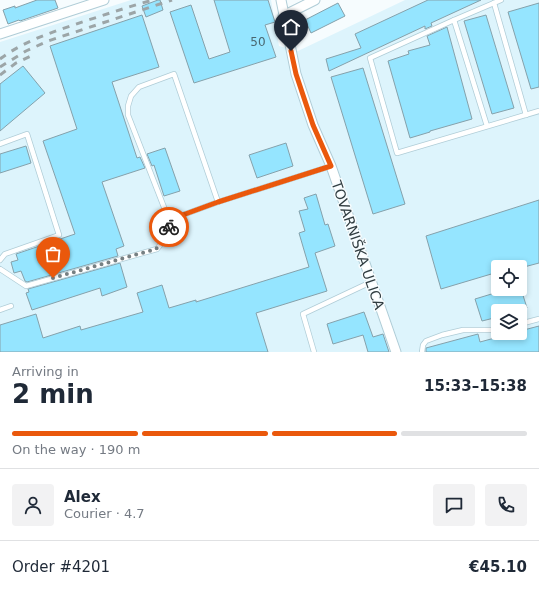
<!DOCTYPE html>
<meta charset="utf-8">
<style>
:root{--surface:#fff;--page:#f2f2f3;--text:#1f2937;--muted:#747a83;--line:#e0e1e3;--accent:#ea580c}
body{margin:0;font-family:"DejaVu Sans",sans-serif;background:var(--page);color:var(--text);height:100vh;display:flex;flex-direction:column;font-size:15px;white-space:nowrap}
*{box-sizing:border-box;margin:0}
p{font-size:13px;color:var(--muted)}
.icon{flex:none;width:22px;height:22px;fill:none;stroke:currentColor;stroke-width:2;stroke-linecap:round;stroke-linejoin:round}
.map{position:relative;height:352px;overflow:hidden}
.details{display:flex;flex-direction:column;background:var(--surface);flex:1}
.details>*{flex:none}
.tools{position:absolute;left:491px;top:260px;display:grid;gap:8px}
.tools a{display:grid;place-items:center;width:36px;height:36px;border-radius:4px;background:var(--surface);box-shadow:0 2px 6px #0003;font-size:20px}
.pin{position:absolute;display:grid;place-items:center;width:34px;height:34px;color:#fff;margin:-41px -17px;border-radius:50% 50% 50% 0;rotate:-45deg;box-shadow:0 0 4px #0007}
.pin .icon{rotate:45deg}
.courier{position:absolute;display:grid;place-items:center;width:40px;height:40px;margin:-20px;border:3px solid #ea580c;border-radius:50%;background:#fff;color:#222;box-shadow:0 1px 5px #0007}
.overview em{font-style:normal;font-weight:800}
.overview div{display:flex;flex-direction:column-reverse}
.overview{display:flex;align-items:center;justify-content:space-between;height:68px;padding:0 12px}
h1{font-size:26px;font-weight:800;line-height:30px}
.bar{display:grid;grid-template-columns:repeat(4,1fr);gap:6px 4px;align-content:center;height:48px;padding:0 12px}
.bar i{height:5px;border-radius:3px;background:var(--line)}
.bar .current{background:var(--accent)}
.bar p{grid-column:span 4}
.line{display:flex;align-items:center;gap:10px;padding:0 12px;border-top:1px solid var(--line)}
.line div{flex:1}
.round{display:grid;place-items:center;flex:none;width:42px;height:42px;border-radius:4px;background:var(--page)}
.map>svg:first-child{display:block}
.built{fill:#ddf4fc;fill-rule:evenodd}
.building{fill:#95e5ff;stroke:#85a1ab}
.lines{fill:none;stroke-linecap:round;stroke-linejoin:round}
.lane-casing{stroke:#b0cdd7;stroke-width:6}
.street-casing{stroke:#b0cdd7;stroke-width:11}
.lane{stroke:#fff;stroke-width:4.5}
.street{stroke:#fff;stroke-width:9}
.rail{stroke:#9ca5a7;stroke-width:3;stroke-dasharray:7 7;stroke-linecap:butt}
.done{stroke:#768083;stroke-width:4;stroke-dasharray:0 7.2}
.route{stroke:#ea580c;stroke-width:5}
.labels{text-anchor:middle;stroke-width:3;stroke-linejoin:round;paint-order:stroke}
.number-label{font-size:12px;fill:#4a6770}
.street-label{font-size:14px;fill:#313d41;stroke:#f6fcfe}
</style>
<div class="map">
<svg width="539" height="352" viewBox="0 0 539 352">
<rect width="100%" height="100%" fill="#f6fcfe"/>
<path class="built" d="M131,0H271L279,46L298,51L405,0H539V352H0V42ZM498,267H520V289H498ZM498,311H520V333H498Z"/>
<g class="building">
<polygon points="37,0 55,0 58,8 20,21 19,20 8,24 3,10 15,6 15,8"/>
<polygon points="158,0 160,0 163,10 146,17 142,6"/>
<polygon points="214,0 268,0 275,22 265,25 276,57 194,83 170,12 191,5 209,59 230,52"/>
<polygon points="428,0 481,0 431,23 432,26 425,29 425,26 329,71 326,59 361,48 355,34"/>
<polygon points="338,3 345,16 311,33 305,20"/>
<polygon points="539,3 539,87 531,89 508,12"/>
<polygon points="142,15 159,67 112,82 137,158 140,157 145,168 102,182 124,246 116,249 118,256 27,282 25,281 21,271 14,273 11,262 18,260 16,254 75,234 43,141 77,129 50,46"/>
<polygon points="486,15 514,108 492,114 464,21"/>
<polygon points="447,27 472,119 430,131 430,132 410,138 388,61 409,54 408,51 430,45 427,36"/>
<polygon points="23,66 45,93 0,131 0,84"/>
<polygon points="363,68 405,204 373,214 331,77"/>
<polygon points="286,143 293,166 257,178 249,155"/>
<polygon points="26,146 31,163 0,173 0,154"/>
<polygon points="165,148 180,191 164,196 154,165 152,166 147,154"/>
<polygon points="316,194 325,225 328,224 335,246 315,253 327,291 256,313 268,352 0,352 0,325 36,314 43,338 80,326 81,330 143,312 137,293 162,285 169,308 196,300 196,302 309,267 299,233 305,231 299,211 308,209 304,198"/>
<polygon points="539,200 539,263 524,267 498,267 498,272 441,289 426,236"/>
<polygon points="120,263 127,287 102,296 100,288 32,310 26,293 29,292 28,289"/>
<polygon points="508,289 521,289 527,308 516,311 498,311 498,317 482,321 475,299"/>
<polygon points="364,312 373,337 383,334 389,352 368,352 363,335 333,344 327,324"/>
<polygon points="539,326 539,352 426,352 426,348 478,334 480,342 513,333 520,333 520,331"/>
</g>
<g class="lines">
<g class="lane-casing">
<g id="lane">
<polyline points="494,3 526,115"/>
<polyline points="454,20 501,0"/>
<polyline points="487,126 454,20 370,58 397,153 539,111"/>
<polyline points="0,144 27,134 59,235 5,254 0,260"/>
<polyline points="169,220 128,115 128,106 131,96 139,87 174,74 218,202"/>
<polyline points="0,269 26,286 157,249 168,235 169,220 218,202 331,166"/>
<polyline points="0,310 11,306"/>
<polyline points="520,324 539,319"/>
<polyline points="314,352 303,314 371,282"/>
<polyline points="422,352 423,345 426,341 442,335 463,330 498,330"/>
</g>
</g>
<g class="street-casing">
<g id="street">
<polyline points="281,0 296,74 313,125 331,166 396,352"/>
<polyline points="283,16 315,0"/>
<polyline points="0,34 104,0"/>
</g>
</g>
<use href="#lane" class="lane"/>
<use href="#street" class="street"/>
<g class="rail">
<path d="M0,59C25,40 56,31 85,21C108,14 130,6 153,0"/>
<polyline points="0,67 26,51 48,41 172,0"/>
<polyline points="0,75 16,63 33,55"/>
</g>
</g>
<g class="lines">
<polyline class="done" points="53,278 156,249 168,235 169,227"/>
<polyline class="route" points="169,227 169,220 218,202 331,166 313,125 296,74 291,51"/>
</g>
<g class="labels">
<g class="number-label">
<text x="258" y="46">50</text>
</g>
<g class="street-label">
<text transform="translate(358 245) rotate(71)" y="5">TOVARNIŠKA ULICA</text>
</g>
</g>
</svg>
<div class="tools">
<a><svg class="icon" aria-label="locate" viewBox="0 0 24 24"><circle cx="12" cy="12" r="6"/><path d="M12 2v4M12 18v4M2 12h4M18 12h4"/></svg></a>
<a><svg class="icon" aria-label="layers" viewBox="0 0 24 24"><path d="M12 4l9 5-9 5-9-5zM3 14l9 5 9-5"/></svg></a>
</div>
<div class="pin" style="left:53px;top:278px;background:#ea580c"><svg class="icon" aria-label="bag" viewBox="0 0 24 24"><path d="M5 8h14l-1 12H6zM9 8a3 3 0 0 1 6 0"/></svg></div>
<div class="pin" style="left:291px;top:51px;background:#1f2937"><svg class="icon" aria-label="home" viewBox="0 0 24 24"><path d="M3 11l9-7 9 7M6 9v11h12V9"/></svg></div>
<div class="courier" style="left:169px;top:227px"><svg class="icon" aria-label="bike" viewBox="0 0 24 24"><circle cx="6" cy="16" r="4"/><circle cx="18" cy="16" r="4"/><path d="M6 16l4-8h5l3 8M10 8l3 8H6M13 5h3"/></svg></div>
</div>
<section class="details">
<div class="overview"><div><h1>2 min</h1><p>Arriving in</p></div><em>15:33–15:38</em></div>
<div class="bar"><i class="current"></i><i class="current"></i><i class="current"></i><i></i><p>On the way · 190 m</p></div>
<div class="line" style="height:72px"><a class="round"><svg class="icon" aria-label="person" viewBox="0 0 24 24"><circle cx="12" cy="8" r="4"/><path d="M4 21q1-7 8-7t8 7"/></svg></a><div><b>Alex</b><p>Courier · 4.7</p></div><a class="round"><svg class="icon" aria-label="chat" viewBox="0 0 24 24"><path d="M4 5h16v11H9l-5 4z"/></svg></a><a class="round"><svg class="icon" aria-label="phone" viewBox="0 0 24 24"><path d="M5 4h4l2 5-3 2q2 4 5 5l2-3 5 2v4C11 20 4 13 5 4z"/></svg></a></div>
<div class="line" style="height:52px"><div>Order #4201</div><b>€45.10</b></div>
</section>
